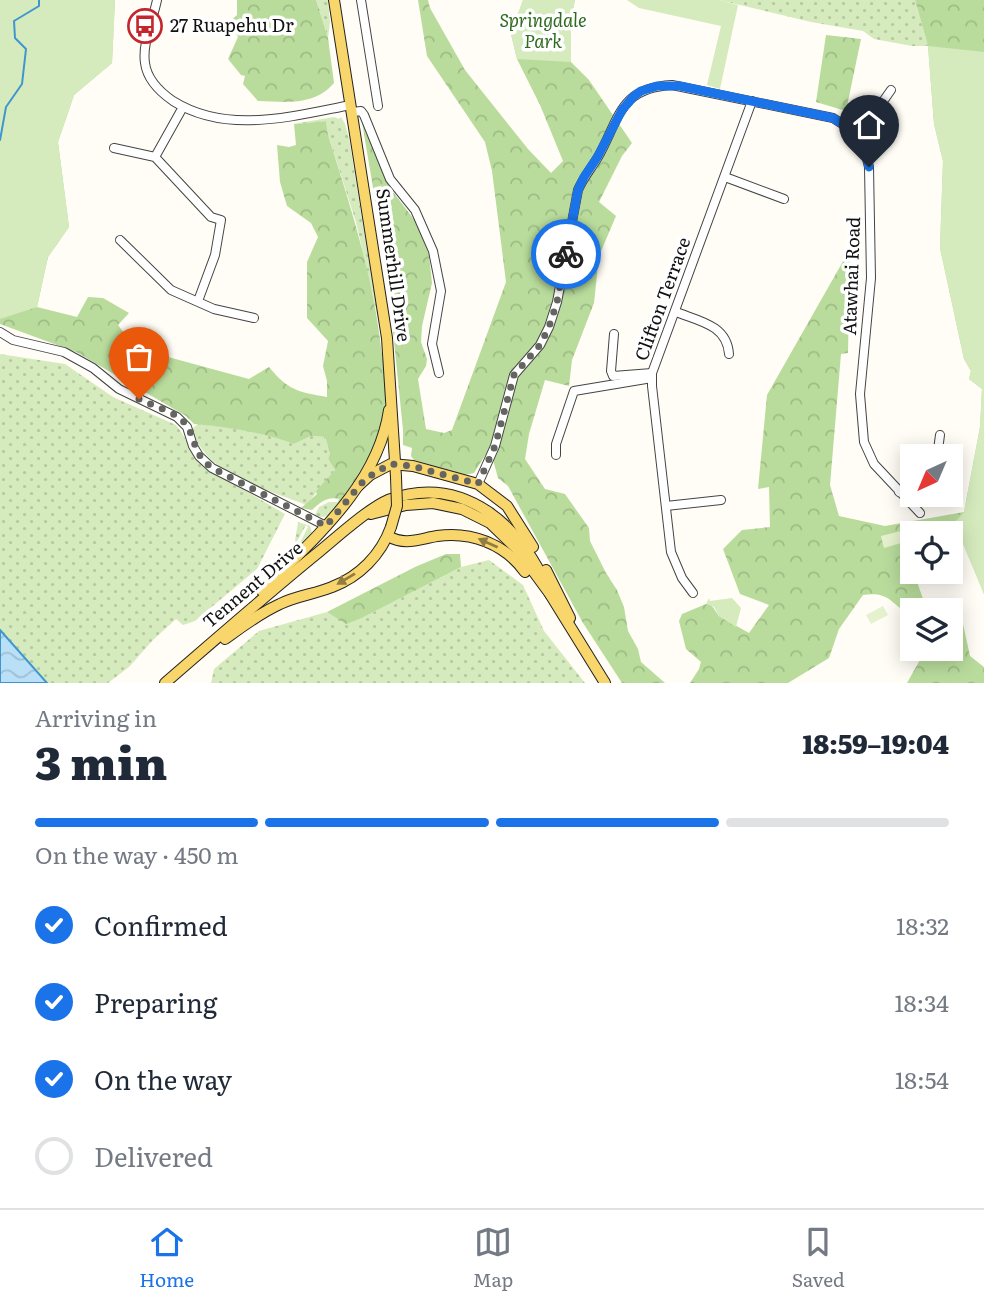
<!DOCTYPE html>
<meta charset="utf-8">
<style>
:root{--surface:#fff;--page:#f6f6f7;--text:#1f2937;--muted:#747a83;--line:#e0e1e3;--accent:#1a73e8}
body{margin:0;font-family:Literata,serif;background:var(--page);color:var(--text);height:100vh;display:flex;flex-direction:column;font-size:26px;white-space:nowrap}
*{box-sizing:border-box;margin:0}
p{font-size:23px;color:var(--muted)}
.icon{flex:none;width:38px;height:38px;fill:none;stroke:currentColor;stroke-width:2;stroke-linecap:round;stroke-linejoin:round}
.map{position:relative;height:683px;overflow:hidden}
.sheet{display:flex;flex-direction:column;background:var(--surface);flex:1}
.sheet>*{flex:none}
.needle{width:46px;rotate:224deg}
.fabs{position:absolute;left:900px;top:444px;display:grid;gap:14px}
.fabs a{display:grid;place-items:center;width:63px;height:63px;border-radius:0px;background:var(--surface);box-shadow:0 4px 18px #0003;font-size:35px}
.pin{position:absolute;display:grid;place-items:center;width:60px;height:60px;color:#fff;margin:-72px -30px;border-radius:50% 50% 50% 0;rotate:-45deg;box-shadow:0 0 7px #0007}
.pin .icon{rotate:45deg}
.courier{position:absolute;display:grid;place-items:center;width:70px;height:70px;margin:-35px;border:5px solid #1a73e8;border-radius:50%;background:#fff;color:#222;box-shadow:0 2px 9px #0007}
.head em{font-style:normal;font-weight:800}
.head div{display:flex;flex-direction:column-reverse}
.head{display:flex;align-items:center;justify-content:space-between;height:119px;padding:0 35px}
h1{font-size:46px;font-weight:800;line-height:52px}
.bar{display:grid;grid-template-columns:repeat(4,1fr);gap:10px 7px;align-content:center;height:84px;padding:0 35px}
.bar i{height:9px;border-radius:5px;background:var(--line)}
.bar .selected{background:var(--accent)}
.bar p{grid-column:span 4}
ol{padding:0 35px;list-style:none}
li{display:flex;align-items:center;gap:21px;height:77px}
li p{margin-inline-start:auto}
li .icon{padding:7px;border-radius:50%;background:var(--accent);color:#fff;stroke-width:4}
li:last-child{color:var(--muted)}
li i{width:38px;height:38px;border:4px solid var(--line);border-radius:50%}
.tab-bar{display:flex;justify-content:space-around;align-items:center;height:98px;border-top:2px solid var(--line);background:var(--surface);font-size:19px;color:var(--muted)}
.tab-bar a{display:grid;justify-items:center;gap:4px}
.tab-bar .selected{color:var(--accent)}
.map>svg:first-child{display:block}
.grass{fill:url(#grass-dots)}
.forest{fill:url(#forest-crowns)}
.park{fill:#d5ebbd}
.pitch{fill:#e6f2cf}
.water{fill:url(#water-waves);stroke:#3f96cf;stroke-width:2}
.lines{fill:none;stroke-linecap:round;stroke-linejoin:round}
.stream{stroke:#3f96cf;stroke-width:2}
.minor-casing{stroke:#444;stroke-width:10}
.major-casing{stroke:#222;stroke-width:12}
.minor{stroke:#fff;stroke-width:8}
.major{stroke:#f9d66b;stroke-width:10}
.major-bridge-casing{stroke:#222;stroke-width:12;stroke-linecap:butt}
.major-bridge{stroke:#f9d66b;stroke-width:10}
.oneway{fill:#917d42}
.done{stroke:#646461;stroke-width:7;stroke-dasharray:0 12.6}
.route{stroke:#1a73e8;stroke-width:9}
.labels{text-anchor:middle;stroke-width:7;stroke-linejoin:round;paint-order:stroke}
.park-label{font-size:18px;font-style:italic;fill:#2f6b1f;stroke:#fff}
.poi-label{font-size:18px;fill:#111;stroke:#fff;text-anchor:start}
.street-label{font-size:18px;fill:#111;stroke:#fff}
</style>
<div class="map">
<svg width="984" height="683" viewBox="0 0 984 683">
<defs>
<pattern id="grass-dots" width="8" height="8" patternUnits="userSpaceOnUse" patternTransform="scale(1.75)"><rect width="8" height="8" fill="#d5ebbd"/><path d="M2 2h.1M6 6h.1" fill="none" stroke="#b6c8a1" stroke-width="1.8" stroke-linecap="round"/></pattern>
<pattern id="forest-crowns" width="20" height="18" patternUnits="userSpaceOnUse" patternTransform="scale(1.75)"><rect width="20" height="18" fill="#b9dc9c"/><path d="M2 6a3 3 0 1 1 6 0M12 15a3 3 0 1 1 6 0" fill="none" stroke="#9ebc85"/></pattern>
<pattern id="water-waves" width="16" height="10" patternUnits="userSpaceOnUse" patternTransform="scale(1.75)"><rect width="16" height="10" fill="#b9e0f7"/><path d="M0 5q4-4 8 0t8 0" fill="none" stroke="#9ebfd3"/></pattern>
</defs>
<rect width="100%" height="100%" fill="#fffdf5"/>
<g class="grass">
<polygon points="316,0 328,0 330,22 328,38"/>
<polygon points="719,0 915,0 928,46 912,46 874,39 863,31 811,22"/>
<polygon points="334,117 339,119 341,117 345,124 349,138 379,323 356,222 328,135 326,121 293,124"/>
<path d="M0,354L65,364L113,397L176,425C187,438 191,454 203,466L285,514L257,569L195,621L183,625L176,619L153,640L129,667L108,683H47L0,630Z"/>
<path d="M198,424C230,427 264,432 294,444L311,436L325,437L330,453L328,459L335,470L306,505C265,488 206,476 192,429Z"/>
<path d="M329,502H340C333,511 327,521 315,515L319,507Z"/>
<polygon points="298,522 310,526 312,533 295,553 308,527 306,525 294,547"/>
<polygon points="489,560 523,585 544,631 585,683 211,683 214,669 259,631 327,612 346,623 362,618 461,567"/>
</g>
<g class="forest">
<path d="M0,0H115L112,63L74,95L58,142L69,227L48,257L37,307L77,317L88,297L103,298L129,313L118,325L135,348L249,379L269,367C288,390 298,392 327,397V381L323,366L328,341L307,318V262L318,237L311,223L287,206L280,182L277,145L289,147L296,145L294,124L326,121L328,135C350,205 373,275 381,348C384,366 387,387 385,406C381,442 360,474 340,502H338L339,499C328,496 320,502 312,510L301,508L317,494L316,491L335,470L328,459L330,453L325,437L311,436L294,444C262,432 228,427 194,424L186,416L76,352L0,324Z"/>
<path d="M237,0H316L328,38L334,83C314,106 287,102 258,101L243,84L245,76L241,75L228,59L238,37L230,21L237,15Z"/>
<polygon points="418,0 428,0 430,8 465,70 528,149 551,173 563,161 540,105 517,59 511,34 523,0 575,0 571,18 571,62 589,80 632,143 622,156 599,202 616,216 599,256 594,303 572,360 569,386 545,380 529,434 525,459 545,489 565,494 589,528 590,541 606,573 617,590 624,607 628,631 638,649 641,662 665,683 622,683 583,623 508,486 498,478 492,456 486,454 474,473 465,475 414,460 411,456 412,448 403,445 403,430 387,271 362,122 390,188 416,222 429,255 432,283 422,326 421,342 427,359 426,366 418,379 426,429 444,433 452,430 506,282 492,171 485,142 427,56"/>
<path d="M915,0H984V594L955,523L924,534H912L907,555V568L917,582L926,607L907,614C889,600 887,592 863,595L839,629L829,658L788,683H690L699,669L701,662L686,649L679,621L682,614L706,604L711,605L719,616L749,633L769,605L740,594L723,549L742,530L770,527L769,487L758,489L767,395L850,249L848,353L841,354L830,485L839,516L885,526L964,512L980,427L982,389L969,379L971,371L964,359L940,248L943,161L934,124L928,46Z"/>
<polygon points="826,35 861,39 846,111 816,102"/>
<polygon points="446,554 460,554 461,567 362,618 346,624 327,612 415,567"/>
<polygon points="963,624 970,656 984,667 984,683 907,683 926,649 950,649 950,625"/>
</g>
<g class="park">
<polygon points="0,0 115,0 112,63 74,95 58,142 69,227 48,257 37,307 0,319"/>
<polygon points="523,0 575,0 571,18 571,62 517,59 511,34"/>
<polygon points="627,0 719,0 738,5 720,89 707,85 721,26 639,8"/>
<polygon points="928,46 984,52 984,594 954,523 964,512 980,427 982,389 969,379 971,371 964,359 940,248 943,161 934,124"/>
<polygon points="709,598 710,601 732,598 741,608 736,627 719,616 714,607 706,604"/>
</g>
<g class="pitch">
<polygon points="905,530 908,541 884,548 881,536"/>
<polygon points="883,606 888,615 871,624 866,615"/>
</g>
<polygon class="water" points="0,630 47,683 0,683"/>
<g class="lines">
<polyline class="stream" points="0,140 6,107 22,84 26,49 15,38 14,21 39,6 39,0"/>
<g class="minor-casing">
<g id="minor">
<path d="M157,0C153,20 142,43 145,63C147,79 160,92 173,101C227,135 293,116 351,105"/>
<polyline points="361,0 378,106"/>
<polyline points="352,112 361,111 364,115 390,179 415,210 433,251 441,291 432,344 439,373"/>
<polyline points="855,132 877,110 891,90"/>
<polyline points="114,148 155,157 211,217 221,220 215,255 198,301"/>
<polyline points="155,157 183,107"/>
<polyline points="725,177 784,199"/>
<polyline points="120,240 171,290 214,309 254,318"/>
<path d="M676,312C699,321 727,325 729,354"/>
<polyline points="0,332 13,340 64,352 93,368 119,389 177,417 187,427 193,446 199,456 212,468 326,526"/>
<polyline points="614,334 611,371 613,376 652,373"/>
<polyline points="556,455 556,444 574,391 652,378"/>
<polyline points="937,457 940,435"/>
<path d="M478,484L495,446L514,375L540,345L549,327L557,302L578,190C583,178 591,169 598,157C620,118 619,88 672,85L833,118L855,132L864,146L869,167L871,278L860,394L864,442L874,464L920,513"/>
<polyline points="899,492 912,483"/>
<polyline points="666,506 721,500"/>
<polyline points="693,593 682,578 671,552 652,386 652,373 752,101"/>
</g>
</g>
<g class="major-casing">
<g id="major">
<polyline points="334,0 387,338 396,477"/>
<polyline points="358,486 370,475 391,464 413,466 478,484 507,506 533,547"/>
<polyline points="371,514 406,505 433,503 462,509 490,523 517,549 550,594 605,683"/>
<path d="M388,536C405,546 419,539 437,536C471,531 505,544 525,572"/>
<polyline points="546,570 570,618"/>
<path d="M262,591C312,540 378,486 389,410"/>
<path d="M225,639C243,626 260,613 280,604C296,596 315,594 332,587C359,577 381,555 391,527"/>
<path d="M165,683C216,639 267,594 320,551C337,537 369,508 388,500C465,472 524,528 550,594"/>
</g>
</g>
<use href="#minor" class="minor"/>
<use href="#major" class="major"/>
<g class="major-bridge-casing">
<polyline id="major-bridge" points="391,527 397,506 396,477"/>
</g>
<use href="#major-bridge" class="major-bridge"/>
</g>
<defs><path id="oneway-solid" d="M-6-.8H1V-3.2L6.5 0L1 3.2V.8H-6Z" transform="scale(1.75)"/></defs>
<g class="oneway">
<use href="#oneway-solid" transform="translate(488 543) rotate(-156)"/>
<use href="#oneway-solid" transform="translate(346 579) rotate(149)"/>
</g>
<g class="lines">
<path class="done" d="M139,399C153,406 178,412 187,426C198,444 191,451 212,468L326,526L365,479L390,464L412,466L478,484L495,446L514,375L540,345L549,327L557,302L566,254"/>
<path class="route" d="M566,254L578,190L584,177L598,156L622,110L634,96L641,91L657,86H680L833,118C857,133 862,139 869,167"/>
</g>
<defs>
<g id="bus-ring" transform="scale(1.75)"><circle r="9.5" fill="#fff" stroke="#c4262e" stroke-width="1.5"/><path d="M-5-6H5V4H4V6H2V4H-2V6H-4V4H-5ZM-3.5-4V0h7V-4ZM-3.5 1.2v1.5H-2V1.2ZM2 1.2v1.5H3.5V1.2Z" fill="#c4262e"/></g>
</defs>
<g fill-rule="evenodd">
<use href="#bus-ring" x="145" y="26"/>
</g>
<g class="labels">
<g class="park-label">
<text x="543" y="27">Springdale<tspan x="543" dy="21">Park</tspan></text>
</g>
<g class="poi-label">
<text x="170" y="32">27 Ruapehu Dr</text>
</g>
<g class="street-label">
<text transform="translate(393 265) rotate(82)" y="6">Summerhill Drive</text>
<text transform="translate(852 276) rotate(-88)" y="6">Atawhai Road</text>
<text transform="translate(663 299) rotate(-70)" y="6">Clifton Terrace</text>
<text transform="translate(253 585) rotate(-40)" y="6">Tennent Drive</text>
</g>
</g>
</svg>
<div class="fabs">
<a><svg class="needle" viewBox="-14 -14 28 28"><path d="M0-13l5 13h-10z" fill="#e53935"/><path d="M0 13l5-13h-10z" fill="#747a83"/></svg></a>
<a><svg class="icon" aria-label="locate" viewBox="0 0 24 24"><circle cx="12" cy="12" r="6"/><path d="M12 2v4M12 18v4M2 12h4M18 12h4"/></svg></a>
<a><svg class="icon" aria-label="layers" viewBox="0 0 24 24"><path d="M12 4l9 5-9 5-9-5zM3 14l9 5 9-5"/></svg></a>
</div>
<div class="pin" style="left:139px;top:399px;background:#ea580c"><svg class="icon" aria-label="bag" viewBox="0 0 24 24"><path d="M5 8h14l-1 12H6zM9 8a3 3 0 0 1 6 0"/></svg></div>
<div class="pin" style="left:869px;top:167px;background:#1f2937"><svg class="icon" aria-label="home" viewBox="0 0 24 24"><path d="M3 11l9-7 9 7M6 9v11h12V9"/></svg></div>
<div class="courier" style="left:566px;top:254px"><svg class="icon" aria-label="bike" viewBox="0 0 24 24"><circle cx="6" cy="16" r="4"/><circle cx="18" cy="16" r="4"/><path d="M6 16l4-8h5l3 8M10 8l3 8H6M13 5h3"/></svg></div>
</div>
<section class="sheet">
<div class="head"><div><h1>3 min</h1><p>Arriving in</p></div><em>18:59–19:04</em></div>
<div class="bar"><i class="selected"></i><i class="selected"></i><i class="selected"></i><i></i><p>On the way · 450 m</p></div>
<ol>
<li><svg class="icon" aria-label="check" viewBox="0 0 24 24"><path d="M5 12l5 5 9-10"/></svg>Confirmed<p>18:32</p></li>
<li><svg class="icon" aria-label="check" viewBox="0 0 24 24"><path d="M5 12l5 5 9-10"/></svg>Preparing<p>18:34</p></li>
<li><svg class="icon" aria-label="check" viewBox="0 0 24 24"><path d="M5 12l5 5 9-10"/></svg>On the way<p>18:54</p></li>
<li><i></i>Delivered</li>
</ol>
</section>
<nav class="tab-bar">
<a class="selected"><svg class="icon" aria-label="home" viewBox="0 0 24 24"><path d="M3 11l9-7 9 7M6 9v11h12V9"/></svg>Home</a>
<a><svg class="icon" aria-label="map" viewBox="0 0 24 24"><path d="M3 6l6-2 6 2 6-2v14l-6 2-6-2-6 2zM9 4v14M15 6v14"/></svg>Map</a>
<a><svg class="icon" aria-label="saved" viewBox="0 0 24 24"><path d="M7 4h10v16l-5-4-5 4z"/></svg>Saved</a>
</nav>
